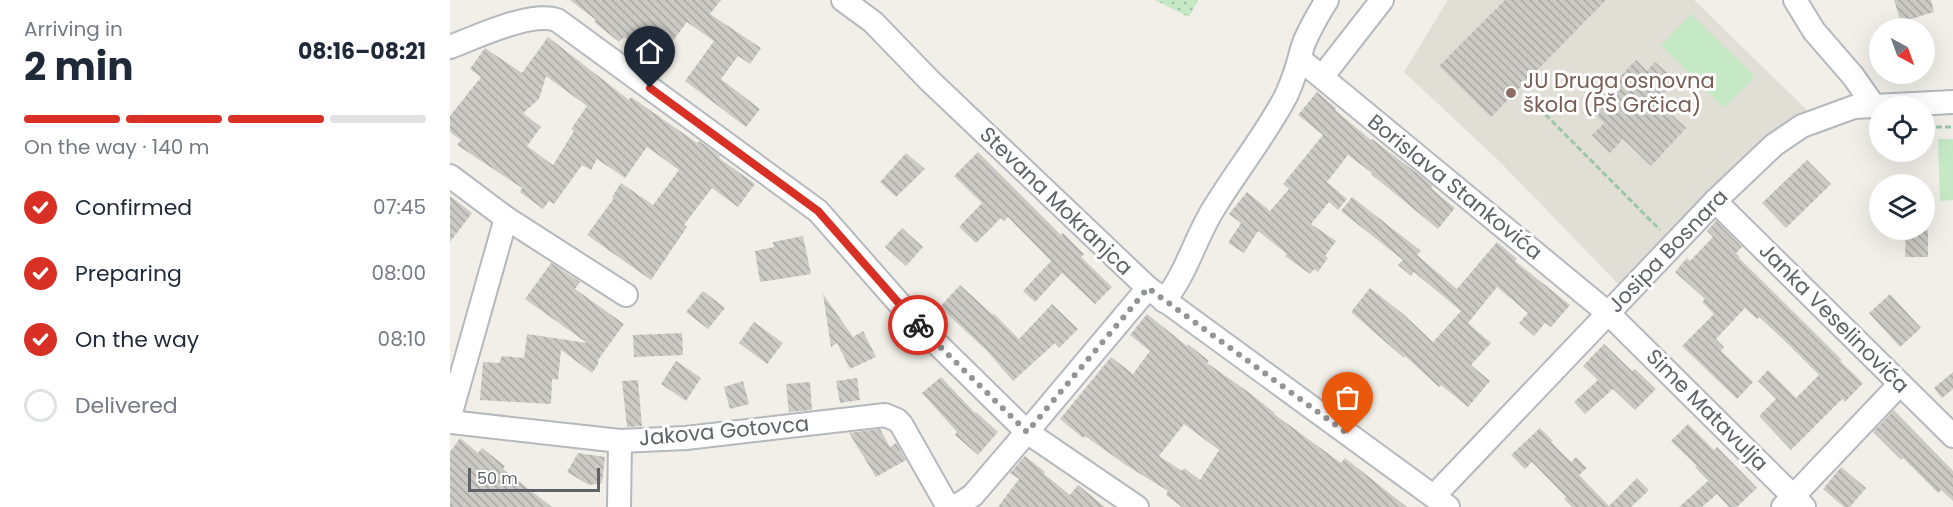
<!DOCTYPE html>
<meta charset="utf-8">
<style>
:root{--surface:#fff;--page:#f6f6f7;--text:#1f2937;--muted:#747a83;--line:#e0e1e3;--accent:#d93025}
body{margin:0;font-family:Poppins,sans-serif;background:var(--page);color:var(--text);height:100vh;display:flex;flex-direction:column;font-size:22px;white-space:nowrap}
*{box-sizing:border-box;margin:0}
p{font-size:20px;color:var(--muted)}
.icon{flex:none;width:33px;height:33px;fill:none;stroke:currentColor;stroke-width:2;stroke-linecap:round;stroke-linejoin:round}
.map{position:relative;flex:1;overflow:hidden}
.drawer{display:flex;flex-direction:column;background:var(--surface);width:450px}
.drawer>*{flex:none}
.needle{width:39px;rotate:139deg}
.tools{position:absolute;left:1419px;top:18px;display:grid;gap:12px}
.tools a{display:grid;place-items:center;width:66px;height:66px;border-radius:50%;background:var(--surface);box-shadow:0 6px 24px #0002;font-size:30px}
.scale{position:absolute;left:18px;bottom:15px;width:132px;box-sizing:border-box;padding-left:6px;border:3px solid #5f6368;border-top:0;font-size:16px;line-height:21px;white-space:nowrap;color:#5f6368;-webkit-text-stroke:4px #fff;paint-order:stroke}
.pin{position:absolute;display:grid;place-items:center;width:51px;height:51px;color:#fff;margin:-62px -26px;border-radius:50% 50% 50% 0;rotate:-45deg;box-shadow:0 0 6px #0007}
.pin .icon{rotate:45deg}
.courier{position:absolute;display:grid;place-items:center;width:60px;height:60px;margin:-30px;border:4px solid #d93025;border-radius:50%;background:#fff;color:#222;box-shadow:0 2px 8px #0007}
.head em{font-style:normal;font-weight:700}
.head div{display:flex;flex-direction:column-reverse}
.head{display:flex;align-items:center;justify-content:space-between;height:102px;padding:0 24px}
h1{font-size:39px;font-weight:700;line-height:45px}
.bar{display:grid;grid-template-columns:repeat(4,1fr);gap:9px 6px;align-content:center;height:72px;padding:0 24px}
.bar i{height:8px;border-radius:4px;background:var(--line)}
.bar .current{background:var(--accent)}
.bar p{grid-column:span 4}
ol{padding:0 24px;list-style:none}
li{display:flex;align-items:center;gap:18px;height:66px}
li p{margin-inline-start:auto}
li .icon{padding:6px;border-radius:50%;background:var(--accent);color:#fff;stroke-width:4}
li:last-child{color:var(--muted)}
li i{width:33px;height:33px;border:3px solid var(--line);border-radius:50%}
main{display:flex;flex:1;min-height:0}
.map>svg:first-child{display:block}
.education{fill:#e1ded6}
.grass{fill:#c5e8c5}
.park{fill:url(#park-dots)}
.building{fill:url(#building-back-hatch);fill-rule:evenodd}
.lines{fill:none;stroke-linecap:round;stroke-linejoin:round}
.minor-casing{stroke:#b5b8bc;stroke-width:26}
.path{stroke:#9cc7a9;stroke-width:3;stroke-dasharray:6 3;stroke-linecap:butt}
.minor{stroke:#fff;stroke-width:22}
.done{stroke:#929495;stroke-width:6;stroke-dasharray:0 10.8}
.route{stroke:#d93025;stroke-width:8}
.education-dot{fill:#8d6e63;stroke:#fff;stroke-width:2}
.labels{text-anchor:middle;stroke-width:6;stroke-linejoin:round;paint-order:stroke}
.education-label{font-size:21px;fill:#785e54;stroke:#fff;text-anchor:start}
.street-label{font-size:21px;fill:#5f6368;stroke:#fff}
</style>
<main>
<section class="drawer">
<div class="head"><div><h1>2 min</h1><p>Arriving in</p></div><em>08:16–08:21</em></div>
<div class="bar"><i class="current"></i><i class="current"></i><i class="current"></i><i></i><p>On the way · 140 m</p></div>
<ol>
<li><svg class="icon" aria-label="check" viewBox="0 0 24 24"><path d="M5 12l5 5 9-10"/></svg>Confirmed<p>07:45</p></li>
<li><svg class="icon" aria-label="check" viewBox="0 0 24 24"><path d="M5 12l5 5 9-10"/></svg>Preparing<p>08:00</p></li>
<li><svg class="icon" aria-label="check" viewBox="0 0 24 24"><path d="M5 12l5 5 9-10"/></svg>On the way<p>08:10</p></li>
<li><i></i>Delivered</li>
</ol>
</section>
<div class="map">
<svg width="1503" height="507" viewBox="0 0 1503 507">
<defs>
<pattern id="park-dots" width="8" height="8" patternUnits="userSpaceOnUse" patternTransform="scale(1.5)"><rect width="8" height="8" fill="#c5e8c5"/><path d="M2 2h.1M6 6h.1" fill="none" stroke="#a3c0a4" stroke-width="1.8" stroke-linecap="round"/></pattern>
<pattern id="building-back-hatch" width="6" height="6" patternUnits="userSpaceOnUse" patternTransform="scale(1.5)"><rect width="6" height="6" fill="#cccac5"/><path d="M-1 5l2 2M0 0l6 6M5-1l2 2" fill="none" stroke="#a9a8a4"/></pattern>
</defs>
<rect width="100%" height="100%" fill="#f1efe8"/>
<polygon class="education" points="998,0 1244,0 1361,114 1173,289 1049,161 954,72"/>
<g class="grass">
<polygon points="1241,14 1305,77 1274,108 1211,45"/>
<polygon points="1488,139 1503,139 1503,200 1490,201"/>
</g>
<polygon class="park" points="705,0 748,0 739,17"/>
<g class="building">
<polygon points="120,0 271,0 260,14 311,48 300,64 288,56 271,79 310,109 296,127 235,81 264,41 237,22 207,62 174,37 169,42 144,22 146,20"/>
<polygon points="1055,0 1156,0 1041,117 989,66"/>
<polygon points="1444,0 1481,0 1484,12 1451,22"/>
<path d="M98,37L179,100L181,97L247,143L249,141L270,156L269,158L305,184L288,207L262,188L234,225L237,227L201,280L137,235L164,198L162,197L171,183L203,205L229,170L197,147L175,178L147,159L141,170L132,165L104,204L99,201L93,209L70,192L72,188L7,145L11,140L0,132V116L31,77L20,69L35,48L72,73ZM96,76L137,106L121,129L124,131L103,165L77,146L91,127L73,113L89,99Z"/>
<polygon points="1186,60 1197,71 1205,62 1226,81 1207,101 1236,128 1201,166 1173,139 1160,153 1142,135 1154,123 1139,109"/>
<polygon points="867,92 886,108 885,110 921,140 922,139 968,174 983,186 981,188 1005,208 988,229 921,174 922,173 898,155 877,182 897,199 888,210 879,202 861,224 886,241 875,256 878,258 868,272 864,269 860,274 835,256 837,254 808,231 794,253 778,243 791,223 779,214 797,192 820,211 839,189 833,184 873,135 848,115"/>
<polygon points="528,152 611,235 613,233 634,254 631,257 662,287 645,304 612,273 585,302 573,291 601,261 558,217 554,221 551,218 526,243 509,227 532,203 504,176"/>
<polygon points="456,153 475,169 446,197 430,182"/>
<polygon points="1357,160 1381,184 1336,228 1312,203"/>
<polygon points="0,196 22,213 0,242"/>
<polygon points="902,197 971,251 967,255 1007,289 1047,242 1067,259 1065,261 1120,305 1101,327 1095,323 1084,336 1069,323 1078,313 1047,287 1018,323 1041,343 1021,365 1040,381 1018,407 991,385 989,387 955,356 954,358 901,312 920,288 953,314 983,342 1011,311 964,272 961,276 948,265 953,260 891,211"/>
<polygon points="1266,221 1292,247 1286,253 1290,257 1289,258 1392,360 1390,361 1413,383 1395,402 1392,399 1341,450 1309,416 1326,399 1308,381 1318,370 1346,398 1369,375 1336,342 1309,317 1307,319 1295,308 1266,339 1274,347 1271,351 1303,382 1287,399 1232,346 1264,314 1252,302 1255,299 1225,272 1237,258 1240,261 1263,237 1257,231"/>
<polygon points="452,228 473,247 456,266 435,247"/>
<polygon points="1456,230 1478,230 1478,257 1455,257"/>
<polygon points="353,236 361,274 310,282 305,251 324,247 323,242"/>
<polygon points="101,263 130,282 125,289 174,324 148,360 148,364 142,373 111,350 108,380 102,379 101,404 30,400 33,362 49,363 52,356 74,358 77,334 137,343 75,299"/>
<polygon points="510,285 543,315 544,314 569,339 602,304 628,329 609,348 605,343 563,381 537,351 490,307"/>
<polygon points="253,291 275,308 258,329 236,312"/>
<polygon points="373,294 403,337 413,331 426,357 400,369 387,343 381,347"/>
<polygon points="1440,294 1471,328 1450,347 1419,313"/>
<path d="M697,314L737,346L738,344L759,361L757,363L797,391L825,413L824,414L891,463L895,458L957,507H732L716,495L718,491L676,465L635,436L633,438L610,419L661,357L683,374L700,351L680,335ZM734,424L769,450L750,480L734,468L732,471L709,456Z"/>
<polygon points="304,322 333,343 317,364 289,343"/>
<polygon points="232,333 233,355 184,357 183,335"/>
<polygon points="1154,344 1182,371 1185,369 1206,389 1185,410 1163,389 1135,414 1124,402 1148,380 1133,366"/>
<polygon points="226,361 251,378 236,401 211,384"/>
<polygon points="1503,372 1503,389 1492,398 1484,388"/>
<polygon points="491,377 525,413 526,412 548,432 528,455 505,435 507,432 472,393"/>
<polygon points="407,378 410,400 390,403 386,381"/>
<polygon points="188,380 192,426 177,427 172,381"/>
<polygon points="293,381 299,404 280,409 274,387"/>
<polygon points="360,382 362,410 339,412 336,384"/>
<polygon points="1444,410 1503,471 1503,501 1491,490 1488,493 1453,458 1451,460 1423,432"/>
<polygon points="1238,424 1264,450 1267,447 1307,488 1287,507 1279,507 1267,494 1252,507 1229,507 1258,481 1245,467 1247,466 1221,441"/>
<polygon points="1090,428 1103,441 1101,442 1121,462 1126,457 1137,468 1129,475 1159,506 1187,478 1199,490 1181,507 1122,507 1114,499 1116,497 1082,462 1075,469 1061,455"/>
<polygon points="430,429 440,447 446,443 456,460 426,477 399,433"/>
<polygon points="10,438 28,453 32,448 55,466 53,469 102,507 0,507 0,452"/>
<polygon points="128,453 155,457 152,483 139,485 117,472"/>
<polygon points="575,456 595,472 594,474 620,495 628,485 655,507 548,507 569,479 560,473"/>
<polygon points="1391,467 1416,488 1400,507 1394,507 1373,489"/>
</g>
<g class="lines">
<g class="minor-casing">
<g id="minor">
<polyline points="393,0 423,22 480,81 698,288 998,507"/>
<polyline points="1345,0 1364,31 1403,76 1424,106"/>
<path d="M0,47C27,37 80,11 107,20L368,211L469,326L577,432L698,288"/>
<polyline points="851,60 1159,314 1354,507"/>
<polyline points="872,77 932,0"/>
<polyline points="0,176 56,218 176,295"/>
<polyline points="1265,201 1503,436"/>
<path d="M714,301C737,273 745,238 764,208C787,170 815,136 836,96C843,81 848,65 852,49C855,37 870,11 877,0"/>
<polyline points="0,416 56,218"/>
<polyline points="0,422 170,441 236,438 435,415 447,420 451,424 498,507"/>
<polyline points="984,496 1265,201 1324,145 1352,126 1404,107 1503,102"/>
<polyline points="498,506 510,504 523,495 577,432 687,507"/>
<polyline points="169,507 170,441"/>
<polyline points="1333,507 1450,384"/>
</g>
</g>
<g class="path">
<polyline points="1089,108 1210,230"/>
<polyline points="1486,127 1503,127"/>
</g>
<use href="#minor" class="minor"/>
</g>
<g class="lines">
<polyline class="done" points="468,325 577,432 698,288 898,434"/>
<polyline class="route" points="200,88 368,211 468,325"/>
</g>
<circle class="education-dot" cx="1061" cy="93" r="6"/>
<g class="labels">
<g class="education-label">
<text x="1073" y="88">JU Druga osnovna<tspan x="1073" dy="24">škola (PŠ Grčica)</tspan></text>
</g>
<g class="street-label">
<text transform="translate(1005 187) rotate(39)" y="7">Borislava Stankovića</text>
<text transform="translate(606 201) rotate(44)" y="7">Stevana Mokranjca</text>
<text transform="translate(1218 251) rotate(-46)" y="7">Josipa Bosnara</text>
<text transform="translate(1384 318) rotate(45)" y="7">Janka Veselinovića</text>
<text transform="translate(1257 410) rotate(45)" y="7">Sime Matavulja</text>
<text transform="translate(274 431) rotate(-5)" y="7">Jakova Gotovca</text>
</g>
</g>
</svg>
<div class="tools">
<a><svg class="needle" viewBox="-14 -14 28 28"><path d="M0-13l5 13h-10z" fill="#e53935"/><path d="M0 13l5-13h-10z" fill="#747a83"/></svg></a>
<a><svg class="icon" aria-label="locate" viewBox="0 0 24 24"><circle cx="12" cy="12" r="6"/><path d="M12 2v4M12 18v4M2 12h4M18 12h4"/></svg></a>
<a><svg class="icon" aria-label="layers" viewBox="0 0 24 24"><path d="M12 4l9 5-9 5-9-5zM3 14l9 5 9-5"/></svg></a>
</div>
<div class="scale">50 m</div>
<div class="pin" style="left:898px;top:434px;background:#ea580c"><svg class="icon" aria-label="bag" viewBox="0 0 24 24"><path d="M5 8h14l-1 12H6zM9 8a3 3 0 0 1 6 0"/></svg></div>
<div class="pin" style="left:200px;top:88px;background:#1f2937"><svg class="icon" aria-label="home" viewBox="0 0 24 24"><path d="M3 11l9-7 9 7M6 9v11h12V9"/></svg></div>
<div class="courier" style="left:468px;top:325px"><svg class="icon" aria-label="bike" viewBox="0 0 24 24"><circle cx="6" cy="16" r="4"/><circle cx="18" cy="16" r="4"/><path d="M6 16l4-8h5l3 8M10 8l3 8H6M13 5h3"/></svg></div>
</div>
</main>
